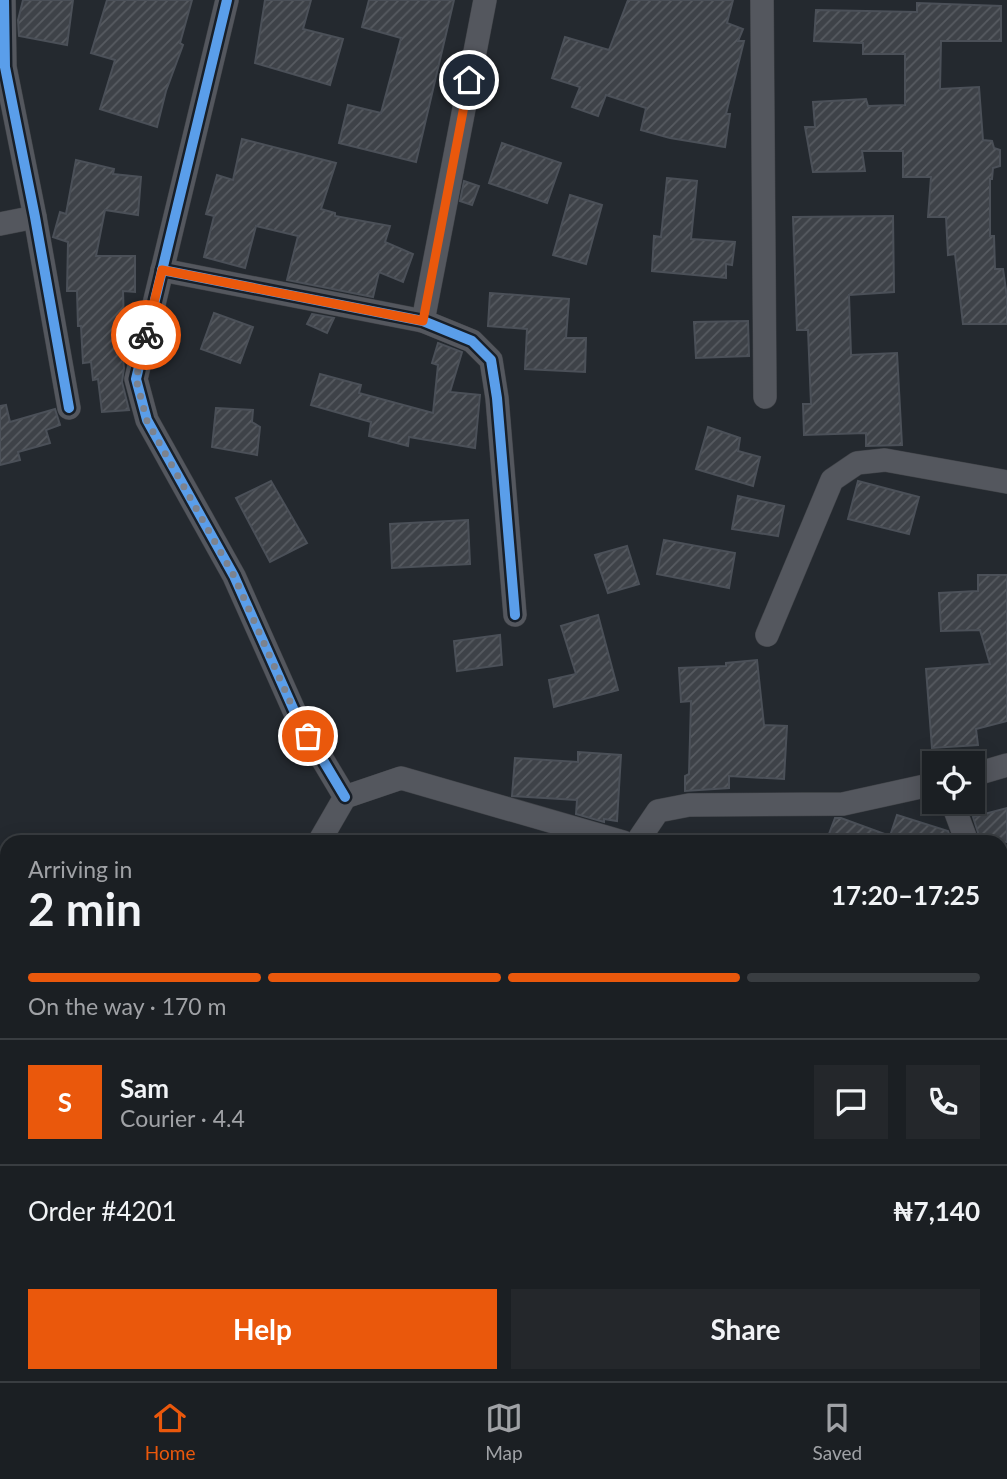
<!DOCTYPE html>
<meta charset="utf-8">
<style>
:root{--surface:#1b1f23;--page:#24272b;--text:#f1f3f6;--muted:#a0a2a6;--line:#393d41;--accent:#ea580c}
body{margin:0;font-family:Lato,sans-serif;background:var(--page);color:var(--text);height:100vh;display:flex;flex-direction:column;font-size:26px;white-space:nowrap}
*{box-sizing:border-box;margin:0}
p{font-size:23px;color:var(--muted)}
.icon{flex:none;width:38px;height:38px;fill:none;stroke:currentColor;stroke-width:2;stroke-linecap:round;stroke-linejoin:round}
.map{position:relative;flex:1;overflow:hidden}
.panel{position:absolute;left:0px;top:835px;width:1008px;height:548px;display:flex;flex-direction:column;background:var(--surface);border-radius:21px 21px 0 0;box-shadow:0 4px 18px #0003,0 0 0 2px var(--line)}
.panel>*{flex:none}
.buttons{position:absolute;left:922px;top:751px;display:grid;gap:14px}
.buttons a{display:grid;place-items:center;width:63px;height:63px;border-radius:0px;background:var(--surface);box-shadow:0 4px 18px #0003,0 0 0 2px var(--line);font-size:35px}
.pin{position:absolute;display:grid;place-items:center;width:60px;height:60px;color:#fff;margin:-30px;border:4px solid #fff;border-radius:50%;box-shadow:0 2px 7px #0007}
.courier{position:absolute;display:grid;place-items:center;width:70px;height:70px;margin:-35px;border:5px solid #ea580c;border-radius:50%;background:#fff;color:#222;box-shadow:0 2px 9px #0007}
.headline em{font-style:normal;font-weight:700}
.headline div{display:flex;flex-direction:column-reverse}
.headline{display:flex;align-items:center;justify-content:space-between;height:119px;padding:0 28px}
h1{font-size:46px;font-weight:700;line-height:52px}
.bar{display:grid;grid-template-columns:repeat(4,1fr);gap:10px 7px;align-content:center;height:84px;padding:0 28px}
.bar i{height:9px;border-radius:5px;background:var(--line)}
.bar .on{background:var(--accent)}
.bar p{grid-column:span 4}
.line{display:flex;align-items:center;gap:18px;padding:0 28px;border-top:2px solid var(--line)}
.line div{flex:1}
.round{display:grid;place-items:center;flex:none;width:74px;height:74px;border-radius:0px;background:var(--page)}
.button{display:flex;gap:14px;margin-top:auto;padding:14px 28px}
.button a{flex:1;height:80px;border-radius:0px;background:var(--accent);color:#fff;font-size:28px;font-weight:700;line-height:80px;text-align:center}
.button a+a{background:var(--page);color:var(--text)}
.dock{display:flex;justify-content:space-around;align-items:center;height:98px;border-top:2px solid var(--line);background:var(--surface);font-size:19px;color:var(--muted)}
.dock a{display:grid;justify-items:center;gap:4px}
.dock .on{color:var(--accent)}
.map>svg:first-child{display:block}
.building{fill:url(#building-hatch);stroke:#4b5058;stroke-width:2}
.lines{fill:none;stroke-linecap:round;stroke-linejoin:round}
.minor-casing{stroke:#404348;stroke-width:24}
.minor{stroke:#54575e;stroke-width:23}
.cycleway-casing{stroke:#181f28;stroke-width:15}
.cycleway{stroke:#5a9eea;stroke-width:10}
.done{stroke:#7c838f;stroke-width:7;stroke-dasharray:0 12.6}
.route{stroke:#ea580c;stroke-width:9}
</style>
<div class="map">
<svg width="1007" height="1381" viewBox="0 0 1007 1381">
<defs>
<pattern id="building-hatch" width="6" height="6" patternUnits="userSpaceOnUse" patternTransform="scale(1.75)"><rect width="6" height="6" fill="#3e4248"/><path d="M-1 1l2-2M0 6l6-6M5 7l2-2" fill="none" stroke="#575b61"/></pattern>
</defs>
<rect width="100%" height="100%" fill="#24292f"/>
<g class="building">
<polygon points="23,0 73,0 67,45 19,36 18,20"/>
<polygon points="107,0 192,0 180,43 183,45 166,91 157,127 100,109 115,60 91,53"/>
<polygon points="265,0 311,0 303,29 343,39 330,85 255,63"/>
<polygon points="369,0 454,0 416,162 339,143 348,105 381,113 401,38 362,27"/>
<polygon points="628,0 733,0 727,23 743,29 738,41 744,41 726,114 730,114 725,147 670,138 641,130 646,108 606,95 598,116 572,107 580,87 552,78 565,37 609,50"/>
<polygon points="917,3 1001,6 1001,41 941,41 940,89 979,87 983,140 992,141 994,148 1000,150 1000,166 993,168 992,179 990,179 990,236 994,236 995,269 1003,269 1007,297 1007,324 963,324 955,254 948,255 946,217 928,217 931,177 903,177 903,151 862,151 865,171 813,172 805,127 815,127 813,102 866,99 868,106 905,105 905,54 863,54 863,43 814,41 816,10 917,12"/>
<polygon points="242,139 336,163 321,209 335,213 335,216 390,226 385,242 413,254 403,282 379,272 373,297 287,280 298,236 256,226 245,268 204,257 214,216 206,214 217,175 233,180"/>
<polygon points="502,143 561,163 547,203 489,183"/>
<polygon points="76,160 114,169 113,174 141,177 138,215 105,210 96,256 135,256 135,292 123,291 124,325 119,325 124,368 122,382 129,410 102,412 98,379 93,380 91,362 83,363 81,326 78,326 77,291 67,291 68,242 53,237 60,212 66,214"/>
<polygon points="667,178 697,181 691,239 735,242 732,265 726,264 726,278 652,271 654,236 661,237"/>
<polygon points="464,181 479,186 472,205 460,201"/>
<polygon points="570,195 602,205 586,264 553,255"/>
<polygon points="893,216 894,292 849,295 851,355 897,353 902,445 866,446 866,433 804,435 803,404 811,404 808,330 797,330 793,217"/>
<polygon points="490,293 569,299 566,338 586,338 585,372 525,369 527,329 488,326"/>
<polygon points="214,313 253,327 240,363 201,349"/>
<polygon points="312,314 334,318 327,333 307,324"/>
<polygon points="748,321 749,356 696,358 694,322"/>
<polygon points="438,343 462,352 450,392 480,395 475,448 409,437 408,446 369,436 371,422 311,405 320,374 361,385 359,393 433,413 438,365 432,363"/>
<polygon points="6,405 10,422 55,409 60,425 46,430 50,443 18,452 20,460 0,465 0,406"/>
<polygon points="216,408 253,410 252,422 260,427 257,455 212,447"/>
<polygon points="708,427 740,438 738,451 760,457 753,486 696,469"/>
<polygon points="271,481 307,543 270,562 236,498"/>
<polygon points="858,481 919,497 909,534 848,519"/>
<polygon points="738,496 784,506 778,536 732,529"/>
<polygon points="468,520 470,564 392,568 390,524"/>
<polygon points="664,540 735,553 729,588 657,574"/>
<polygon points="627,546 639,584 608,593 595,555"/>
<polygon points="978,575 1007,575 1007,721 976,729 978,745 932,748 926,669 990,664 980,630 941,631 939,593 978,591"/>
<polygon points="598,615 618,690 554,707 549,680 576,674 561,626"/>
<polygon points="500,635 502,665 457,671 454,641"/>
<polygon points="757,660 764,725 787,726 784,779 729,776 729,788 685,791 685,776 689,774 691,701 681,702 679,668 726,666 726,663"/>
<polygon points="578,752 621,755 617,821 604,819 604,822 576,814 577,800 512,796 515,758 578,762"/>
<polygon points="1007,808 1007,842 981,842 973,817"/>
<polygon points="897,815 948,831 952,842 826,842 835,818 841,818 890,836"/>
</g>
<g class="lines">
<g class="minor-casing">
<g id="minor">
<polyline points="4,0 5,67 35,217 69,408"/>
<polyline points="227,0 136,379 147,420 234,576 296,715 345,797"/>
<polyline points="762,0 765,397"/>
<polyline points="0,224 35,217"/>
<polyline points="162,270 423,321 472,341 491,360 497,398 515,615"/>
<polyline points="423,321 485,0"/>
<polyline points="767,635 832,480 857,463 885,460 1007,482"/>
<polyline points="973,775 1007,765"/>
<polyline points="952,802 967,842"/>
<polyline points="319,842 345,797 401,778 623,842"/>
<polyline points="637,842 658,811 689,805 843,804 934,784"/>
<polyline points="0,1172 7,1174"/>
<polyline points="1001,1188 1007,1189"/>
<polyline points="665,1376 674,1381"/>
</g>
</g>
<use href="#minor" class="minor"/>
<g class="cycleway-casing">
<g id="cycleway">
<polyline points="4,0 5,67 35,217 69,408"/>
<polyline points="227,0 136,379 147,420 234,576 296,715 345,797"/>
<polyline points="162,270 423,321 472,341 491,360 497,398 515,615"/>
</g>
</g>
<use href="#cycleway" class="cycleway"/>
</g>
<g class="lines">
<polyline class="done" points="146,335 136,379 147,421 234,576 296,715 308,736"/>
<polyline class="route" points="146,335 162,270 423,321 469,80"/>
</g>
</svg>
<div class="buttons">
<a><svg class="icon" aria-label="locate" viewBox="0 0 24 24"><circle cx="12" cy="12" r="6"/><path d="M12 2v4M12 18v4M2 12h4M18 12h4"/></svg></a>
</div>
<div class="pin" style="left:308px;top:736px;background:#ea580c"><svg class="icon" aria-label="bag" viewBox="0 0 24 24"><path d="M5 8h14l-1 12H6zM9 8a3 3 0 0 1 6 0"/></svg></div>
<div class="pin" style="left:469px;top:80px;background:#1f2937"><svg class="icon" aria-label="home" viewBox="0 0 24 24"><path d="M3 11l9-7 9 7M6 9v11h12V9"/></svg></div>
<div class="courier" style="left:146px;top:335px"><svg class="icon" aria-label="bike" viewBox="0 0 24 24"><circle cx="6" cy="16" r="4"/><circle cx="18" cy="16" r="4"/><path d="M6 16l4-8h5l3 8M10 8l3 8H6M13 5h3"/></svg></div>
<section class="panel">
<div class="headline"><div><h1>2 min</h1><p>Arriving in</p></div><em>17:20–17:25</em></div>
<div class="bar"><i class="on"></i><i class="on"></i><i class="on"></i><i></i><p>On the way · 170 m</p></div>
<div class="line" style="height:126px"><b class="round" style="background:var(--accent);color:#fff">S</b><div><b>Sam</b><p>Courier · 4.4</p></div><a class="round"><svg class="icon" aria-label="chat" viewBox="0 0 24 24"><path d="M4 5h16v11H9l-5 4z"/></svg></a><a class="round"><svg class="icon" aria-label="phone" viewBox="0 0 24 24"><path d="M5 4h4l2 5-3 2q2 4 5 5l2-3 5 2v4C11 20 4 13 5 4z"/></svg></a></div>
<div class="line" style="height:91px"><div>Order #4201</div><b>₦7,140</b></div>
<div class="button"><a>Help</a><a>Share</a></div>
</section>
</div>
<nav class="dock">
<a class="on"><svg class="icon" aria-label="home" viewBox="0 0 24 24"><path d="M3 11l9-7 9 7M6 9v11h12V9"/></svg>Home</a>
<a><svg class="icon" aria-label="map" viewBox="0 0 24 24"><path d="M3 6l6-2 6 2 6-2v14l-6 2-6-2-6 2zM9 4v14M15 6v14"/></svg>Map</a>
<a><svg class="icon" aria-label="saved" viewBox="0 0 24 24"><path d="M7 4h10v16l-5-4-5 4z"/></svg>Saved</a>
</nav>
